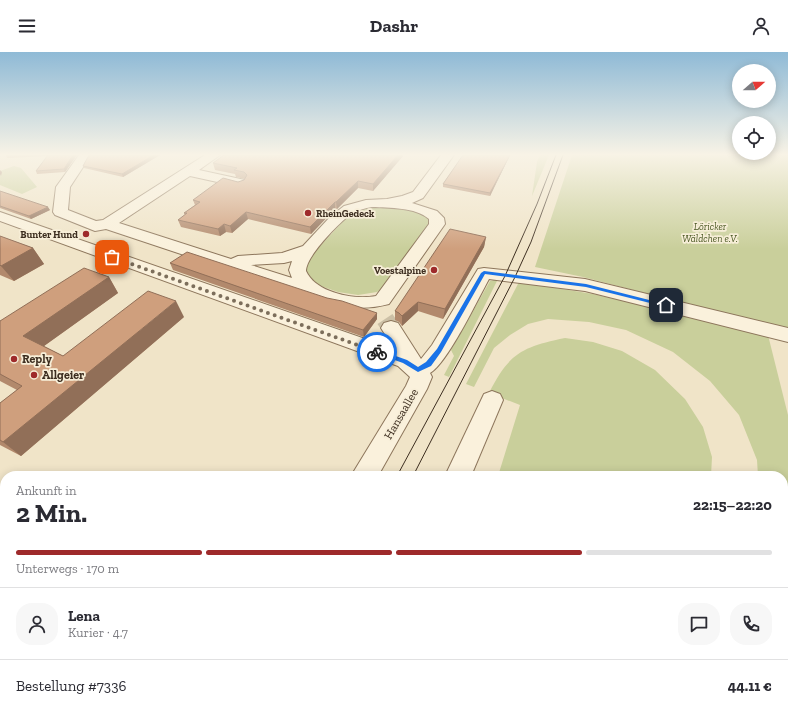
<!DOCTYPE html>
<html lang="de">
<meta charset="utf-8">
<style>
:root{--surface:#fff;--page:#f7f7f7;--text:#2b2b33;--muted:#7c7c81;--line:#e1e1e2;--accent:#9e2a2b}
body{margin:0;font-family:"Zilla Slab",serif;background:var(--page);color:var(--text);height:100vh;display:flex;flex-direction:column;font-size:15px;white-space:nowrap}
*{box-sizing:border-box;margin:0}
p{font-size:13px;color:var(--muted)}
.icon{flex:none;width:22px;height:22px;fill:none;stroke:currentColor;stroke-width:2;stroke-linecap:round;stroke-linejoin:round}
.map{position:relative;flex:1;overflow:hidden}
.details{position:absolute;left:0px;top:419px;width:788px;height:248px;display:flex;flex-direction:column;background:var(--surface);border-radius:16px 16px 0 0;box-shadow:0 2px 10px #0003}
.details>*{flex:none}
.needle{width:26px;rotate:70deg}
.tools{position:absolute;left:732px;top:12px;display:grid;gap:8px}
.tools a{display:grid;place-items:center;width:44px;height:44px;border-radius:50%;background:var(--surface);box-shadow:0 2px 10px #0003;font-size:20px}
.pin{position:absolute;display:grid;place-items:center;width:34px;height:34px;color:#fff;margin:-17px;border-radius:8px;box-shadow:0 2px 6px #0006}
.courier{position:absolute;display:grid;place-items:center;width:40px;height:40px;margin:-20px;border:3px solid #1a73e8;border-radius:50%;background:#fff;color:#222;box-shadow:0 1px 5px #0007}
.summary em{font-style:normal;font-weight:700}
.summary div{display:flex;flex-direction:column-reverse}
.summary{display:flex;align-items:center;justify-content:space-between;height:68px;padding:0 16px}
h1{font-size:26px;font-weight:700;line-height:30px}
.bar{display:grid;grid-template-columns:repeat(4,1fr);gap:6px 4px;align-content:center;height:48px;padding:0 16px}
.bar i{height:5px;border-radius:3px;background:var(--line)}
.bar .current{background:var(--accent)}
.bar p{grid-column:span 4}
.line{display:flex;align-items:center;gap:10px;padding:0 16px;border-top:1px solid var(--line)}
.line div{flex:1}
.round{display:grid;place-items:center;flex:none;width:42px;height:42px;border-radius:16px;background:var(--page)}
header{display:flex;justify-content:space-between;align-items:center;height:52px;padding:0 16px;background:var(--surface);font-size:18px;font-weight:700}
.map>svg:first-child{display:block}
.green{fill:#c9cf9b}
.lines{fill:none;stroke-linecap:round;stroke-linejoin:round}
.minor-tunnel{stroke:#ccc0a6;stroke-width:18;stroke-dasharray:18 9;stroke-linecap:butt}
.minor-casing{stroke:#8d765c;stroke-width:2}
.minor{fill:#faf1dc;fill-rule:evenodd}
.tram-far1{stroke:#3d2e20;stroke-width:1}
.tram{stroke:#3d2e20;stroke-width:1.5}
.wall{fill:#b2896c}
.shaded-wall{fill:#916f58}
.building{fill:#cf9f7d;stroke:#916f58}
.route{fill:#1a73e8}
.done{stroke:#7c6e5b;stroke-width:4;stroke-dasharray:0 7.2}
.poi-dot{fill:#9e2a2b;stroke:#f7eed8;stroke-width:1.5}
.labels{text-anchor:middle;stroke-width:3.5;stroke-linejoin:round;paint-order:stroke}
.far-poi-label{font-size:10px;font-weight:bold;fill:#3d2e20;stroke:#f7eed8;text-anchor:end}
.far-park-label{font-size:10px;font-style:italic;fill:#4d5a26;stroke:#f7eed8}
.poi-label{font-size:12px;font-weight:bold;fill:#3d2e20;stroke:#f7eed8;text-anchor:start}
.street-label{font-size:12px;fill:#3d2e20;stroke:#f7eed8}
</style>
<header><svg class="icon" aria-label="menu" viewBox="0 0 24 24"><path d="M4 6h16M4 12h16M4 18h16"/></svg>Dashr<svg class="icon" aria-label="person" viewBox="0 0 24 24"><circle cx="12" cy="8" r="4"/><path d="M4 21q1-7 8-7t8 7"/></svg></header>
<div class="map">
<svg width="788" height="667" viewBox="0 0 788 667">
<rect width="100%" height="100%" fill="#f0e4c8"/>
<g class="green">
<polygon points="540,103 549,103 532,144 537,110"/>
<polygon points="572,103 788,103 788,278 583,225 535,215"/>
<polygon points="14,114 21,116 37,135 22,142 0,133 0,119"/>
<path d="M377,155C388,155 425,158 430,169C430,171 430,175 430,176L390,231L377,240L358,243L338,240L318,233L308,226L306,217L309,206L347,165L356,159Z"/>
<polygon points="498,227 449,325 444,323 454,304 451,298 490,229"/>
<polygon points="519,230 593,242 768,283 788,363 788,499 783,500 783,424 758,424 757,408 739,363 710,329 673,300 626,278 589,270 548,267 528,272 510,283 494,296 474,335 466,332"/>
<path d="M565,286L593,290L622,299L655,318L685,347L703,375L712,405L711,424H498L520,353L489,341C509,301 522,295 565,286Z"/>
<polygon points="300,662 659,662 659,667 298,667"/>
</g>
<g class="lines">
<polyline class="minor-tunnel" points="385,267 391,276"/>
<g class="minor-casing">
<g id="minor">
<path d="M79,103H91L70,135L68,158L96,169L103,168L205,103H220L199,118L245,128L247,131L245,134L240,135L190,124L119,171L231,207L238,204L282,201L303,194L330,165L344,154L366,148L387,147L402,144L413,140L441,103H454L423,146L412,151L437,159L444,166L445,172L389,252C367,258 349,256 328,251L106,177L95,179L55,163L53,160L56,135ZM372,155C390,156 415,155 429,167V172L376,244C354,248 316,241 306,219C306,204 339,171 351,162C358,158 365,156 372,155ZM292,209L289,218L292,226L251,213L284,211Z"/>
<path d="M0,160L394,297L381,276L384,271L391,269L398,271L421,307L432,293L478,217L484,216L585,227L788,276V290L585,239L489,227C478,247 447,312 430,321L432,325L427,337L378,424H351L406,334L410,325L398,314L0,169Z"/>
<polygon points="492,339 500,342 503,348 471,424 445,424 484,342"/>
<polygon points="0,474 5,476 5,505 0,503"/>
<polygon points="202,662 239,662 237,667 200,667"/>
</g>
</g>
<use href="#minor" class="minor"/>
<g class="tram-far1">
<polyline points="397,424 505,224 537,152 556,103"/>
<polyline points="413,424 515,225 531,190 563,103"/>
</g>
<g class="tram">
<polyline points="263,667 266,662"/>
<polyline points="286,667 289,662"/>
</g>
</g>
<g class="wall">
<polygon points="6,103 77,103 65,120 37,122 36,119 48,104 7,106"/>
<polygon points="89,103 160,103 123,125 84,116 83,114"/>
<polygon points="224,103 403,103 403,104 373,139 358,136 337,157 335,157 311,182 248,167 232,181 226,180 220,184 181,175 178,168 185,163 184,161 195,153 193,148 238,130 244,128 245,127 236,125 235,122 215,118 213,111"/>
<polygon points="463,103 510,103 490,144 443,135 443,132"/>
<polygon points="0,139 50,158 31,167 0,156"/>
<polygon points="0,184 33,196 44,212 14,229 0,223"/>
<polygon points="486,185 484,195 443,267 418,259 402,274 399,270 395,268 395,259"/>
<polygon points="170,211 327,246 377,267 364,285 173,218"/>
<polygon points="109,225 118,241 44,294 63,304 184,265 21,404 0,393 0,351 17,338 0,329 0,269"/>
<polygon points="783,570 788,572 788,667 751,667 751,662 783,662 785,661 783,640"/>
<polygon points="620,664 623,664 628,667 619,667"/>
</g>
<g class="shaded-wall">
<polygon points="73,103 77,103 65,120 64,117"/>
<polygon points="154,103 160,103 123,125 122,122"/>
<polygon points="398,103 403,103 403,104 373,139 373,132"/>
<polygon points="510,103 490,144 490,141"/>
<polygon points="0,118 2,120 1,124 0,122"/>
<polygon points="358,129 358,136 337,157 336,150"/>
<polygon points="335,150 335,157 311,182 310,175"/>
<polygon points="48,155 50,158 31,167 29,164"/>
<polygon points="246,160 248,167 232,181 230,174"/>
<polygon points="224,172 226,180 220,184 218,177"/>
<polygon points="486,185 484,195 443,267 445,257"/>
<polygon points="33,196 44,212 14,229 1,214"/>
<polygon points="109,225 118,241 37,299 23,284"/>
<polygon points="176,249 184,265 21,404 3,390"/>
<polygon points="418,250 418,259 402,274 402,264"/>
<polygon points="377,261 377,267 364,285 363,278"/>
<polygon points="0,523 5,527 5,532 0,528"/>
<polygon points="122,662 142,662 138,667 119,667"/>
</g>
<g class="building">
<polygon points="48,103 73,103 64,117 36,119"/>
<polygon points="89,103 154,103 122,122 83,114"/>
<polygon points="224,103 398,103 373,132 358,129 336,150 335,150 310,175 246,160 230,174 224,172 218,177 178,168 187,161 184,161 200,150 193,148 223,126 238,130 244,128 247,123 244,120 234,118 237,116 213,111"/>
<polygon points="463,103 510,103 490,141 443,132"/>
<polygon points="0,139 48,155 29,164 0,154"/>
<polygon points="450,177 486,185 445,257 418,250 402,264 399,261 395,259"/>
<polygon points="0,184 33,196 1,214 0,213"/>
<polygon points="187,200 327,246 342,249 377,261 363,278 170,211"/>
<polygon points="84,216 109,225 23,284 63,304 148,239 176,249 3,390 0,388 0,351 22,334 0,322 0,269"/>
<polygon points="0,528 5,532 5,662 122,662 119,667 0,667"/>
<polygon points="783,570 788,572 788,598 783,596"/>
<polygon points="783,660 788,662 788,667 760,667 759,662 783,662"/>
<polygon points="405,662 434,662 432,667 404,667 403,666"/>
<polygon points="623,664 628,667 622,667"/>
</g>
<linearGradient id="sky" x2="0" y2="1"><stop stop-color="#8fbad6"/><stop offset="0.52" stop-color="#f8f3e6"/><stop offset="1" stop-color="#f8f3e6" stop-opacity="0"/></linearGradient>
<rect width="788" height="197" fill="url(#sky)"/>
<polygon class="route" points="484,219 586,232 669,253 666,255 586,235 485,222 441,300 431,314 418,320 403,311 375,301 375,298 379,298 407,308 418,315 426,310 437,297 481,221"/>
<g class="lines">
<polyline class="done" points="112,205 377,300"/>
</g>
<g class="poi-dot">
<circle cx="308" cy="161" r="4"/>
<circle cx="86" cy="182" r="4"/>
<circle cx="434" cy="218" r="4"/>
<circle cx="14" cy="307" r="4"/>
<circle cx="34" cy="323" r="4"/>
</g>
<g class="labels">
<g class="far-poi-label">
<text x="316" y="165" text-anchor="start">RheinGedeck</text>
<text x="78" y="186">Bunter Hund</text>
<text x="426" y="222">Voestalpine</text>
</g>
<g class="far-park-label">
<text x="710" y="178">Löricker<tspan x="710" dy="12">Wäldchen e.V.</tspan></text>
</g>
<g class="poi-label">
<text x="22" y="311">Reply</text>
<text x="42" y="327">Allgeier</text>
</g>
<g class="street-label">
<text transform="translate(401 362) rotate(-60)" y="4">Hansaallee</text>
</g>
</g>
</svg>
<div class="tools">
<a><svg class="needle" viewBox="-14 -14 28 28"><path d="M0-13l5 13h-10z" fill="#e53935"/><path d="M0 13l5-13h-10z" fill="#7c7c81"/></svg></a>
<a><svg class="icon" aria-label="locate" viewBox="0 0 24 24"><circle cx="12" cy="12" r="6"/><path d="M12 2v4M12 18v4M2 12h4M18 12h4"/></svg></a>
</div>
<div class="pin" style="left:112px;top:205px;background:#ea580c"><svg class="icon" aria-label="bag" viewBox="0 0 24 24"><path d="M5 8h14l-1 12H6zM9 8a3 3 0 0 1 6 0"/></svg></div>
<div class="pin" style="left:666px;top:253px;background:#1f2937"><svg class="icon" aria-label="home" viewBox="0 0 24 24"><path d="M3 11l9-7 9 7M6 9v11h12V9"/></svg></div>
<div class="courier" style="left:377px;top:300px"><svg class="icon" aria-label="bike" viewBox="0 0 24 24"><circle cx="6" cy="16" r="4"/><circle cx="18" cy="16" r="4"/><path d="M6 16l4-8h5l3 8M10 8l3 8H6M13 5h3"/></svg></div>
<section class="details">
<div class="summary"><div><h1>2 Min.</h1><p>Ankunft in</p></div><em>22:15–22:20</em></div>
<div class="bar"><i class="current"></i><i class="current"></i><i class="current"></i><i></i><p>Unterwegs · 170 m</p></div>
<div class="line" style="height:72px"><a class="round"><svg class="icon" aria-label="person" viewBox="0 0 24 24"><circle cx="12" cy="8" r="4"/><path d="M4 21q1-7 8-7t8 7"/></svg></a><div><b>Lena</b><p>Kurier · 4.7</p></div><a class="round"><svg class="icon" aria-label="chat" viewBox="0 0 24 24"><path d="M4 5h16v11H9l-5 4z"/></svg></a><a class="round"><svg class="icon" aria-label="phone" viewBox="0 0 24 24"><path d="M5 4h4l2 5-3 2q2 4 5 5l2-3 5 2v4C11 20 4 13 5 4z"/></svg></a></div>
<div class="line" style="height:52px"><div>Bestellung #7336</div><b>44.11 €</b></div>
</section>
</div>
